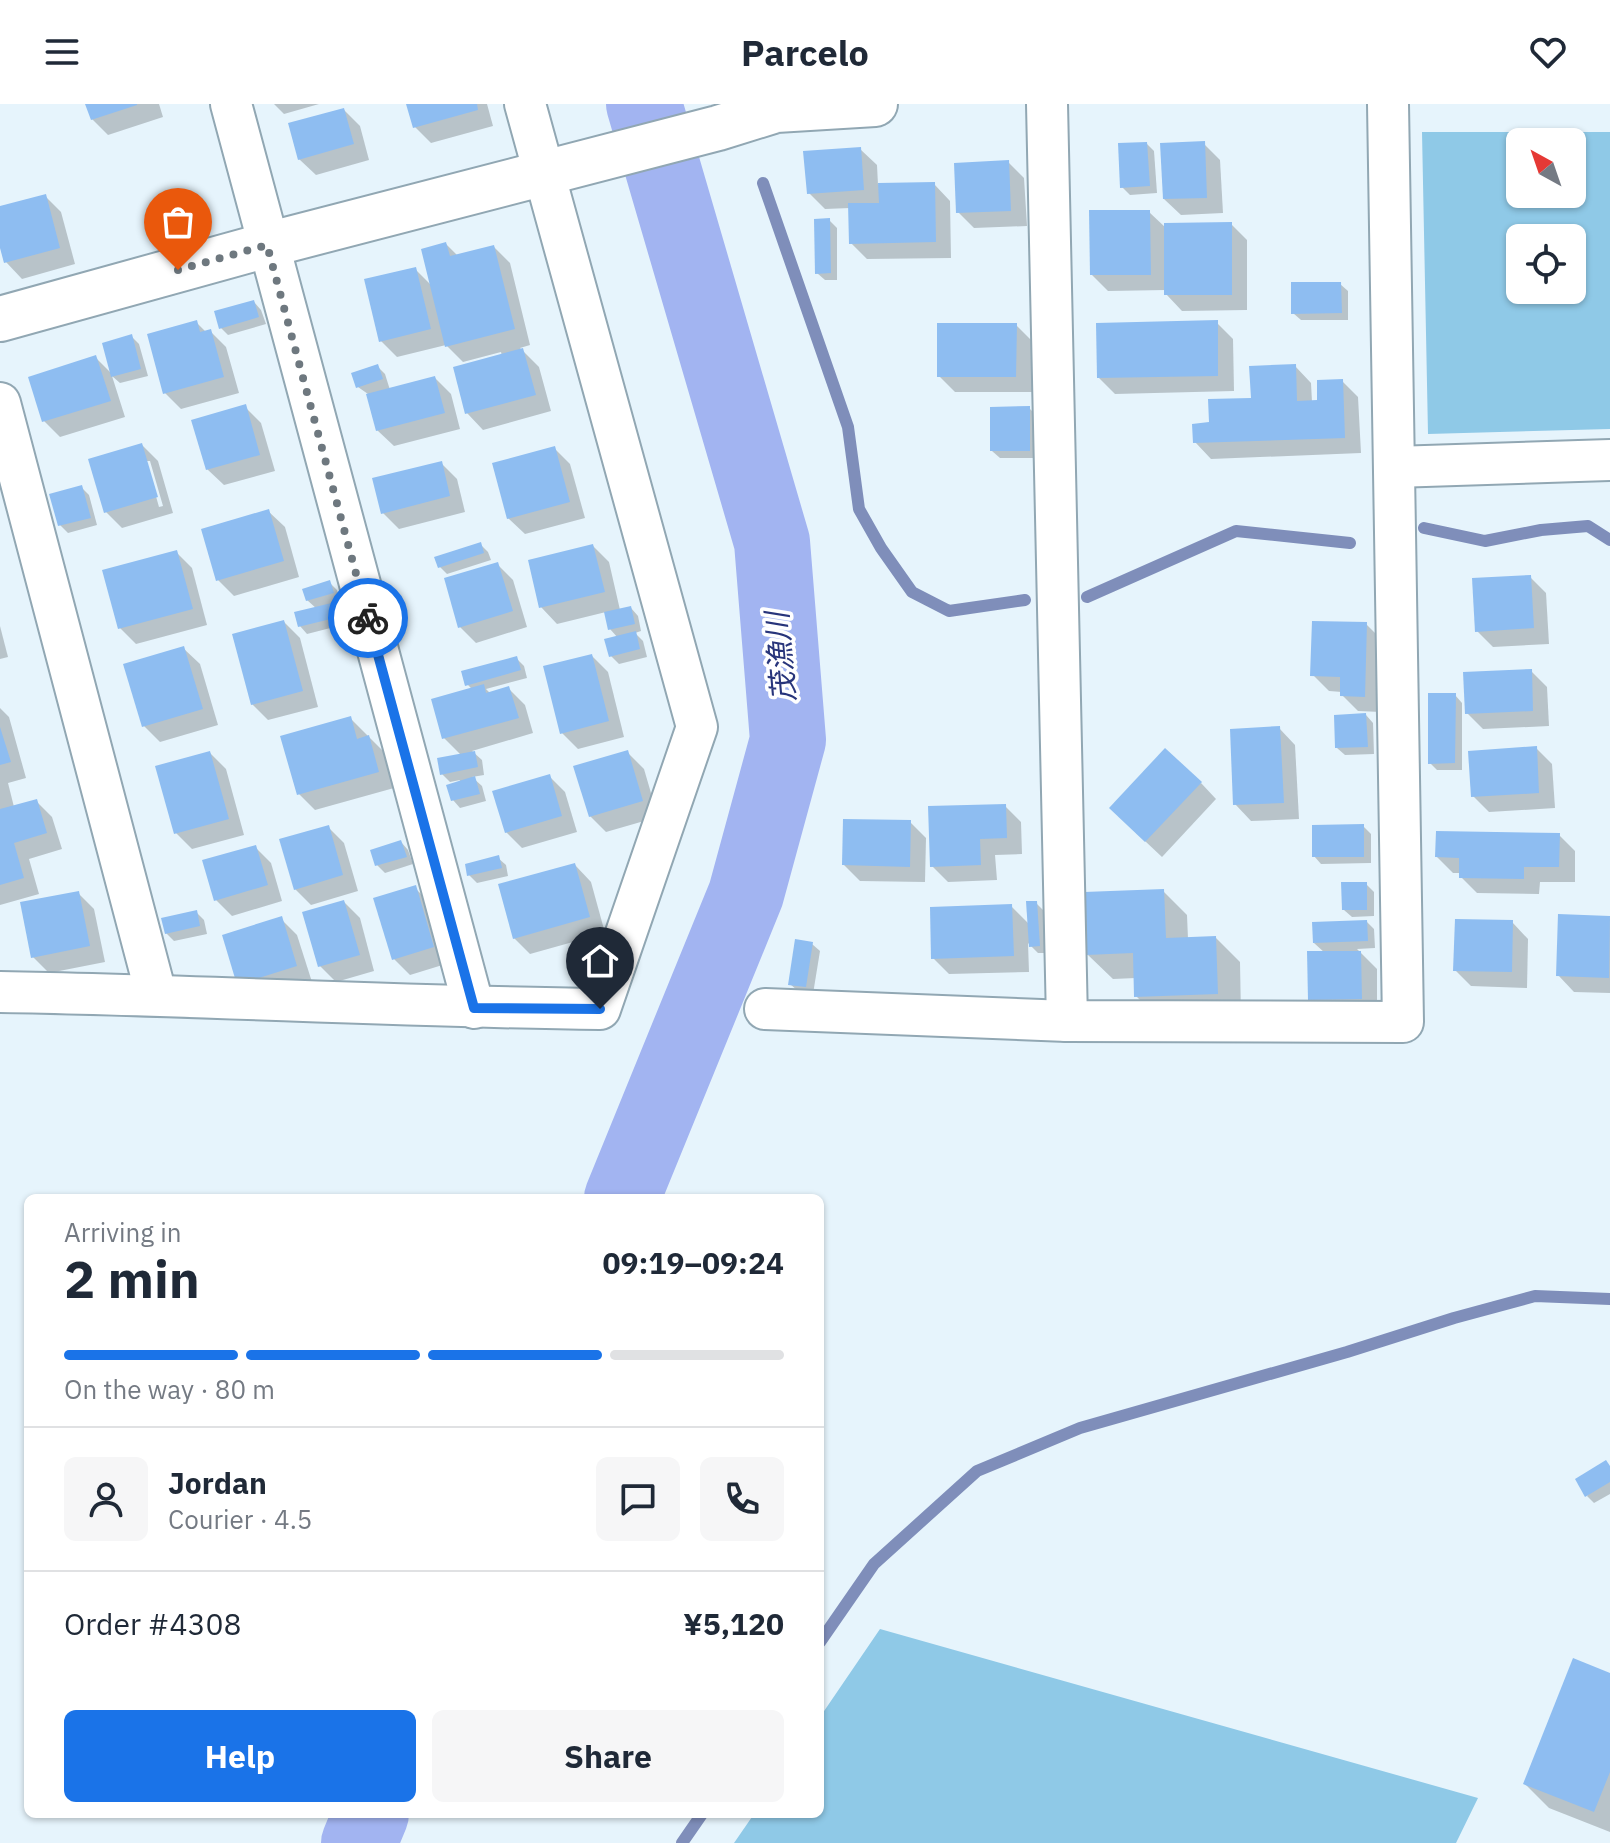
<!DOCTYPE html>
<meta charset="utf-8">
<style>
:root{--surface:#fff;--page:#f6f6f7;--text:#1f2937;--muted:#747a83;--line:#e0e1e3;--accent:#1a73e8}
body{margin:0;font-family:"IBM Plex Sans","Noto Sans JP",sans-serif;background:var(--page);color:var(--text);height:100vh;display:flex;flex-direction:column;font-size:30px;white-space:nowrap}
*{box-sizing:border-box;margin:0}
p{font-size:26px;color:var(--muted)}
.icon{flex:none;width:44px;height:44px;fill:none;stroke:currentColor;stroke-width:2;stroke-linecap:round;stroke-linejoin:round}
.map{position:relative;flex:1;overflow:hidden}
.panel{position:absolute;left:24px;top:1090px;width:800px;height:624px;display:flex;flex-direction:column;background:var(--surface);border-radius:12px;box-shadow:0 2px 6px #0004}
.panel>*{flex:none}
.needle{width:52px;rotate:320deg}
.buttons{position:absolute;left:1506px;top:24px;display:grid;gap:16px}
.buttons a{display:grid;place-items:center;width:80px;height:80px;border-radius:12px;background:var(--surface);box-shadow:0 2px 6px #0004;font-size:40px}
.pin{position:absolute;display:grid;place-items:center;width:68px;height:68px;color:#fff;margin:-82px -34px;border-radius:50% 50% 50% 0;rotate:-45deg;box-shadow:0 0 8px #0007}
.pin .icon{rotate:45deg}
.courier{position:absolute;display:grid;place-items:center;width:80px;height:80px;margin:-40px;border:6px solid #1a73e8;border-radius:50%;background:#fff;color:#222;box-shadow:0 2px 10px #0007}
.head em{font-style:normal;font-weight:800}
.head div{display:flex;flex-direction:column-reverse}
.head{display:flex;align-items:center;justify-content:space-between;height:136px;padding:0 40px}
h1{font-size:52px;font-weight:800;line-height:60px}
.bar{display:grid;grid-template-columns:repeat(4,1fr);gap:12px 8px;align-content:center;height:96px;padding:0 40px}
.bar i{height:10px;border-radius:6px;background:var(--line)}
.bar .current{background:var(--accent)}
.bar p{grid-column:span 4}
.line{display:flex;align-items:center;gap:20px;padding:0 40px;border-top:2px solid var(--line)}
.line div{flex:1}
.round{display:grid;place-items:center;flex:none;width:84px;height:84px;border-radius:12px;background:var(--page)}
.button{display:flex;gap:16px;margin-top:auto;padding:16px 40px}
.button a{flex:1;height:92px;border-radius:12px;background:var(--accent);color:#fff;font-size:32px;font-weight:800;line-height:92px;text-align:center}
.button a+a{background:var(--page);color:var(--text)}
header{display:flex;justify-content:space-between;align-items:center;height:104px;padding:0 40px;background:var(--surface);font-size:36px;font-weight:800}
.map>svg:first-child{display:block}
.green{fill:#8fc9e7;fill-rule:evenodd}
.shadow{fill:#0003;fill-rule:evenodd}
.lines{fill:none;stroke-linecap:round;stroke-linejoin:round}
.stream{stroke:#7f8eba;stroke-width:12}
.river{stroke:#a2b4f1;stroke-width:76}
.building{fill:#8ebdf1}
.minor-casing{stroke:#91a7b3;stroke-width:44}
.tertiary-casing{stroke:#91a7b3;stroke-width:48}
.minor{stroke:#fff;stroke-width:40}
.tertiary{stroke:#fff;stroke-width:44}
.done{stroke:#6e787f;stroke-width:8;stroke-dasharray:0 14.4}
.route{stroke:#1a73e8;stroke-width:10}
.labels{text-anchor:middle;stroke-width:7;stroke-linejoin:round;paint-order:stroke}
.water-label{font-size:30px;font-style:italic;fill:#28357b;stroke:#fff}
</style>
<header><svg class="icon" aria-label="menu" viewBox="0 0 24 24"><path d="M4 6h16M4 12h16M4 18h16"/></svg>Parcelo<svg class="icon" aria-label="heart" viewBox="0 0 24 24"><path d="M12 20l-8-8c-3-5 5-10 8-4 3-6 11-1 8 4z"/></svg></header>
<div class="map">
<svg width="1610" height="1739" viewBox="0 0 1610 1739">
<rect width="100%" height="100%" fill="#e6f4fc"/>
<g class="green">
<path d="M1422,28H1610V325L1428,330ZM1520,38H1572V90H1520ZM1520,134H1572V186H1520Z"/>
<polygon points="880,1525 1478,1694 1456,1739 734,1739 754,1710 820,1710 820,1613"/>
</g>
<g class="shadow">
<polygon points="88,0 159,0 163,13 108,31 92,15"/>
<polygon points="274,0 319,0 284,10"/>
<polygon points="409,0 487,0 493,22 431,39 415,23"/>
<polygon points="344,6 360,22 369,56 316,71 299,55"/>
<polygon points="1147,40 1154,47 1157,89 1130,91 1122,83"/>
<polygon points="1204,40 1220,56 1223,109 1181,111 1164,95"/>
<polygon points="860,45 877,61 878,81 934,80 950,97 951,154 867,155 851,139 850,104 825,105 809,89"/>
<polygon points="1008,58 1024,74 1027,122 974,124 958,108"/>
<polygon points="45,92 61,108 75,160 22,175 6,158 0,136 0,104"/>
<polygon points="1149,108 1166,124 1231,120 1247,136 1247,206 1182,207 1166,190 1166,186 1108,187 1092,171"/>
<polygon points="829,116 837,124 837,176 825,176 817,169"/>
<polygon points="446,140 458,152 494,143 510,159 530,241 520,244 539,263 551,307 483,326 467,309 502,252 501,248 463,258 446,241 397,253 381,237 415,165 432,182"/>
<polygon points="1340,180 1348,187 1348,216 1301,216 1293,209"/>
<polygon points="254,198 261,206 266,220 228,231 221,224"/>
<polygon points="196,218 206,228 210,227 226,243 239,289 181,305 165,289"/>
<polygon points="1217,219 1233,235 1234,287 1115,290 1099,274"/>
<polygon points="1016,221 1032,237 1032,288 955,288 939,272"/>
<polygon points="131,232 139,240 148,272 120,279 112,272 125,313 60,333 44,317 96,254 112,270"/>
<polygon points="377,262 385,270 390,286 435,274 451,290 460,325 394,342 377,326 368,290 358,283"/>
<polygon points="1295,262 1311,279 1312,298 1319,298 1342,277 1358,293 1361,349 1211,355 1195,338 1211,320 1253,296"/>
<polygon points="245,303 261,319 275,367 224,381 207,365"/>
<polygon points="1029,304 1037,312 1037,354 1000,354 992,347"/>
<path d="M142,341L158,357L173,409L122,424L106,408ZM146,357H150L163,402L159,403Z"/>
<polygon points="554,344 570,360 585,414 525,430 508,414"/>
<polygon points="441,359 457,375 465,408 399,425 383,409"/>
<polygon points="81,383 89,391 97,421 68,429 60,421"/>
<polygon points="268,407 285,423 299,473 234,492 218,476"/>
<polygon points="481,441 488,448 491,456 447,470 440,463"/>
<polygon points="593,442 609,458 620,506 631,504 638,512 641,527 635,529 643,537 647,553 619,560 611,552 618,534 610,525 606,508 557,520 541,503"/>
<polygon points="176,448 192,464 207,521 136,540 120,524"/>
<polygon points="497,460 513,476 527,523 476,539 460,523"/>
<polygon points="1530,473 1546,489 1549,540 1493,543 1477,527"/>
<polygon points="330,479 337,486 340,496 337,497 347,507 350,519 307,530 300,522 317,505 307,496"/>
<polygon points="284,518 300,534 318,603 268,616 252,600"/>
<polygon points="1366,520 1382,536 1381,608 1358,607 1342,591 1342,588 1329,587 1313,571"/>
<polygon points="0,522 8,553 0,555"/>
<polygon points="183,544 200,560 218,621 160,638 144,622"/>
<polygon points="592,552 608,568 624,633 578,645 562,629"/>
<polygon points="516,554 524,562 527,574 486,585 491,590 509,585 525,601 533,629 472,647 482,656 484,671 472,673 482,682 486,697 460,704 453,696 460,676 450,678 442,670 461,651 444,634 472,585 467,580"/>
<polygon points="1531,567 1547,583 1549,622 1483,625 1467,609"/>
<polygon points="1455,591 1462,599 1462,666 1437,666 1430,659"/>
<polygon points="0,604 9,613 26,674 8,679 14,703 36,697 52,713 62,745 29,755 39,790 0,801"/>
<polygon points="1366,611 1373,619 1374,650 1345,651 1337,644"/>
<polygon points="350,614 385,649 394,684 315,706 299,690"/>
<polygon points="1279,624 1295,641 1299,715 1251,717 1235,700"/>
<polygon points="1536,644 1552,660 1555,704 1489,708 1473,692"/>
<polygon points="210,649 226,665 244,731 192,745 176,729"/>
<polygon points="628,649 644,665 658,713 606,728 590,712"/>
<polygon points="549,672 565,688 577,728 522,744 506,728"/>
<polygon points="1201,679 1216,695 1162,753 1127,720"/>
<polygon points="1005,702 1021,718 1022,750 995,751 997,776 948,778 932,762"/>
<polygon points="910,718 926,734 925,778 860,777 844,761"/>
<polygon points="1363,722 1371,730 1371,759 1321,760 1314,752"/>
<polygon points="328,723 344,739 358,787 311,801 295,785"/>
<polygon points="1559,731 1575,747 1575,778 1540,778 1539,790 1477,789 1461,773 1461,769 1453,769 1437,753"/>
<polygon points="401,738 408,746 413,760 385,769 377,761"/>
<polygon points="255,743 271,759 282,797 232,812 216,796"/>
<polygon points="498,754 506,761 508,772 477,779 469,771"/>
<polygon points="575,761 591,778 605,829 530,850 514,834"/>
<polygon points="1366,780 1374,788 1374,812 1352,813 1344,806"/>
<polygon points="415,784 431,800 449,859 410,871 394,855"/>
<polygon points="1163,787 1187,811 1188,835 1216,834 1240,858 1241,913 1160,916 1136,892 1136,874 1113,875 1088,851"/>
<polygon points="78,789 94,805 105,858 49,869 33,853"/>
<polygon points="344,798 360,814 374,867 336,878 320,862"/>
<polygon points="1036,799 1044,807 1046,849 1038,849 1028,839 1029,868 949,870 933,854 1011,802 1029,820"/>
<polygon points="196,808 204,816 207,830 174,837 166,829"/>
<polygon points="1610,814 1610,889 1574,888 1558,871"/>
<polygon points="281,815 297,831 312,878 239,880"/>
<polygon points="1367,818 1374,825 1375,844 1357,845 1377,865 1377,910 1326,912 1310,895 1325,849 1314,839"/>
<polygon points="1512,818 1528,835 1527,884 1471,882 1455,866"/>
<polygon points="812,840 820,847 813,890 798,887 790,880"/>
<polygon points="1610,1362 1610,1390 1594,1399 1587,1392"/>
<polygon points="1610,1571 1610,1728 1549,1704 1525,1680"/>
</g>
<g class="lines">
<g class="stream">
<polyline points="763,79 848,323 859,405 881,444 912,488 949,507 1025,496"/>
<polyline points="1424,424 1485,437 1541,426 1588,422 1610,436"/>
<polyline points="1087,493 1236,427 1350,439"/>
<polyline points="820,1538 874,1460 977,1367 1080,1324 1347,1248 1454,1214 1535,1192 1610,1195"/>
<polyline points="682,1739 702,1710"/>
</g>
<g class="river">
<polyline points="622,1094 746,790 788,636 772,438 644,0"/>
<polyline points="359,1739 371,1710"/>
</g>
</g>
<g class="building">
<polygon points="85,0 137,0 137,1 91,16"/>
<polygon points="406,0 477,0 478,6 413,24"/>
<polygon points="344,4 354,40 298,56 288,19"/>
<polygon points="1205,37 1207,94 1163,95 1160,39"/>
<polygon points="1147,38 1150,82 1120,84 1118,39"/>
<polygon points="861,43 864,86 807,90 803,47"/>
<polygon points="1009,56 1011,107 956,109 954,59"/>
<polygon points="935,78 936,138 849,140 848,99 879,99 878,79"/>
<polygon points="46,90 60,144 4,159 0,144 0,102"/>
<polygon points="1089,106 1150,106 1151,171 1090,171"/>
<polygon points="830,114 831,169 815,170 814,115"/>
<polygon points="1232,118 1232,191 1164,191 1164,119"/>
<polygon points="446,138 450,152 494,141 515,225 445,243 421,145"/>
<polygon points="416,163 431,225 379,238 364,175"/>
<polygon points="1291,178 1341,178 1342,209 1291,210"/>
<polygon points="254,196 259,213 219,225 214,207"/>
<polygon points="197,216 200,228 211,225 224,273 163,290 147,230"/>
<polygon points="1218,216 1218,272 1097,274 1096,219"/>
<polygon points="937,219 1017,219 1016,273 937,273"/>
<polygon points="132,230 141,265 111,273 102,239"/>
<polygon points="523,244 536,291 465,310 453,263"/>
<polygon points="96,251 111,297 42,318 28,273"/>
<polygon points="378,260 383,275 356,284 351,269"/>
<polygon points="1296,260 1297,297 1317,296 1317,276 1343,275 1345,334 1193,339 1192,320 1209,318 1208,295 1251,294 1249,262"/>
<polygon points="435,272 445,309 376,327 366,290"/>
<polygon points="246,300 260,351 206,366 191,316"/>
<polygon points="1030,302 1030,347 990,347 990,303"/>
<polygon points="142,339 158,393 104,409 88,355"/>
<polygon points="555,342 570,398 507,415 492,359"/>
<polygon points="442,357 450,392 381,410 372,374"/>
<polygon points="82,381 91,414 58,422 49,390"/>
<polygon points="269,405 284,457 216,477 201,425"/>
<polygon points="481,438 484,449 438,464 434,453"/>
<polygon points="593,440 605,488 539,504 528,456"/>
<polygon points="177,446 193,505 118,525 102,466"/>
<polygon points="498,458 513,507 458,524 444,474"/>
<polygon points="1531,471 1534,524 1475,528 1472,474"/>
<polygon points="330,476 334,489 306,497 302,485"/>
<polygon points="340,497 343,512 298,523 294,508"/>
<polygon points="631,502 635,520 608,526 604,508"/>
<polygon points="284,516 303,587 251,601 232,530"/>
<polygon points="1312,517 1367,518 1365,593 1340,592 1340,573 1310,572"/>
<polygon points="636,527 640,545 609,553 604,535"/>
<polygon points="184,542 203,605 142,623 123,560"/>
<polygon points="592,550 609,617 560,630 543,562"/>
<polygon points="517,552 521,566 465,582 461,567"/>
<polygon points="1532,565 1533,607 1465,610 1463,568"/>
<polygon points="484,580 486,589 509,582 519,614 442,635 431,595"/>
<polygon points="1428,589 1456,589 1455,659 1428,660"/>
<polygon points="1366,609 1368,643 1335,644 1334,611"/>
<polygon points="351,612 357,635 369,631 379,668 297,691 280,632"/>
<polygon points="1280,622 1284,699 1233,701 1230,625"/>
<polygon points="0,623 11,658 0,661"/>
<polygon points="1537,642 1539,689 1471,693 1468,647"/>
<polygon points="1165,644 1202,678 1145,738 1109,704"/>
<polygon points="628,646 643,697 589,713 573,662"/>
<polygon points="210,647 229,715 174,730 155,662"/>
<polygon points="475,647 478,663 440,671 437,654"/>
<polygon points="550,670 562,712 505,729 492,687"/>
<polygon points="475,672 480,690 451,697 446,681"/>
<polygon points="37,695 47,729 14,739 24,774 0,781 0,705"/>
<polygon points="1006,700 1007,734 980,735 981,761 930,763 928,702"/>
<polygon points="843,715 911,716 910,763 842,761"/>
<polygon points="1364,720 1364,753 1312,753 1312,721"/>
<polygon points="329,721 343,771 294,786 279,735"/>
<polygon points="1436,727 1560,729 1559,763 1524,763 1524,775 1459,774 1459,754 1435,753"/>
<polygon points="401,736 407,753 375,762 370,746"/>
<polygon points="256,741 268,781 214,797 202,756"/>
<polygon points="499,751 502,764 467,772 465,760"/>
<polygon points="575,759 590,813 513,835 498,780"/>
<polygon points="1341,778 1367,778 1367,806 1342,806"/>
<polygon points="416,781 434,843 392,856 373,794"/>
<polygon points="1164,785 1166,834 1216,832 1218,890 1134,893 1133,849 1086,851 1084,788"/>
<polygon points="79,787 90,842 31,854 20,798"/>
<polygon points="344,796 360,851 318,863 302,808"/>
<polygon points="1026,797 1037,797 1040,842 1029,843"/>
<polygon points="1012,800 1014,852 931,855 930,803"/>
<polygon points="197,806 200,822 165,830 161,814"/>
<polygon points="1558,810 1610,812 1609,874 1556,872"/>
<polygon points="282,812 297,862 237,881 222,831"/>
<polygon points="1455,815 1513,816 1512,868 1453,867"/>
<polygon points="1367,816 1368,837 1313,839 1312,818"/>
<polygon points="795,835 813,838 806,883 788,881"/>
<polygon points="1307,847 1361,847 1362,895 1308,896"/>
<polygon points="1606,1356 1610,1362 1610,1378 1585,1393 1575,1375"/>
<polygon points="1573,1554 1610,1569 1610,1668 1594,1708 1523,1680"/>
</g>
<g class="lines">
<g class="minor-casing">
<g id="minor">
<polyline points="231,0 474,904"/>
<polyline points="1047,0 1067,917"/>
<polyline points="0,299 156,890"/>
<polyline points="1394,363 1610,356"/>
<path d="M0,888C200,891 400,903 600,905L697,623L525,0"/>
<polyline points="765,905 1067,917 1403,918 1388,0"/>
</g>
</g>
<g class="tertiary-casing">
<polyline id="tertiary" points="0,215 267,141 718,24 776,6 875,0"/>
</g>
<use href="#minor" class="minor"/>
<use href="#tertiary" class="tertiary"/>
</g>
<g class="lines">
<polyline class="done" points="178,166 267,141 368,514"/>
<polyline class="route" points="368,514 474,904 600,905"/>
</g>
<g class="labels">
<g class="water-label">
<text transform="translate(781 553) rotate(-95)" y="10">茂漁川</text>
</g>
</g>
</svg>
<div class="buttons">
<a><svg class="needle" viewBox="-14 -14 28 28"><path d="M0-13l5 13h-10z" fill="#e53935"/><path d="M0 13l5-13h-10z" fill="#747a83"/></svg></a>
<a><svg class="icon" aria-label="locate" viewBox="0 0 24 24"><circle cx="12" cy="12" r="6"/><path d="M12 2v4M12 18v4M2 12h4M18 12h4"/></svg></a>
</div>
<div class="pin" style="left:178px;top:166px;background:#ea580c"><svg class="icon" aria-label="bag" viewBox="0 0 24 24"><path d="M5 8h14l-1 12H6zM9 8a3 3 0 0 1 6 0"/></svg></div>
<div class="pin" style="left:600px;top:905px;background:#1f2937"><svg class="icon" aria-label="home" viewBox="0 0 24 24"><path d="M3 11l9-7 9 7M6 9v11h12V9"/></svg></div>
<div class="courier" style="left:368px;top:514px"><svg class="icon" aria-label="bike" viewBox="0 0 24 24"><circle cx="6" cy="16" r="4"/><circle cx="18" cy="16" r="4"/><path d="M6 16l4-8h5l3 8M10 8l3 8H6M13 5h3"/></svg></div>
<section class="panel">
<div class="head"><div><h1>2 min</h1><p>Arriving in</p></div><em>09:19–09:24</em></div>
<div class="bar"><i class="current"></i><i class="current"></i><i class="current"></i><i></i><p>On the way · 80 m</p></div>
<div class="line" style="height:144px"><a class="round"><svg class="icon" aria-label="person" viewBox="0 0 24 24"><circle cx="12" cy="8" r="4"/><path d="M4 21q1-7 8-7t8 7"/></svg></a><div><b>Jordan</b><p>Courier · 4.5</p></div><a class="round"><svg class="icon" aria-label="chat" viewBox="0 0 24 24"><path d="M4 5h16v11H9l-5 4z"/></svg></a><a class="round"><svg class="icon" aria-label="phone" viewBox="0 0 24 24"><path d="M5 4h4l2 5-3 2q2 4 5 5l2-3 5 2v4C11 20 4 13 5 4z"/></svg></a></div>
<div class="line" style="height:104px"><div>Order #4308</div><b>¥5,120</b></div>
<div class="button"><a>Help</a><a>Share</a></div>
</section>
</div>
